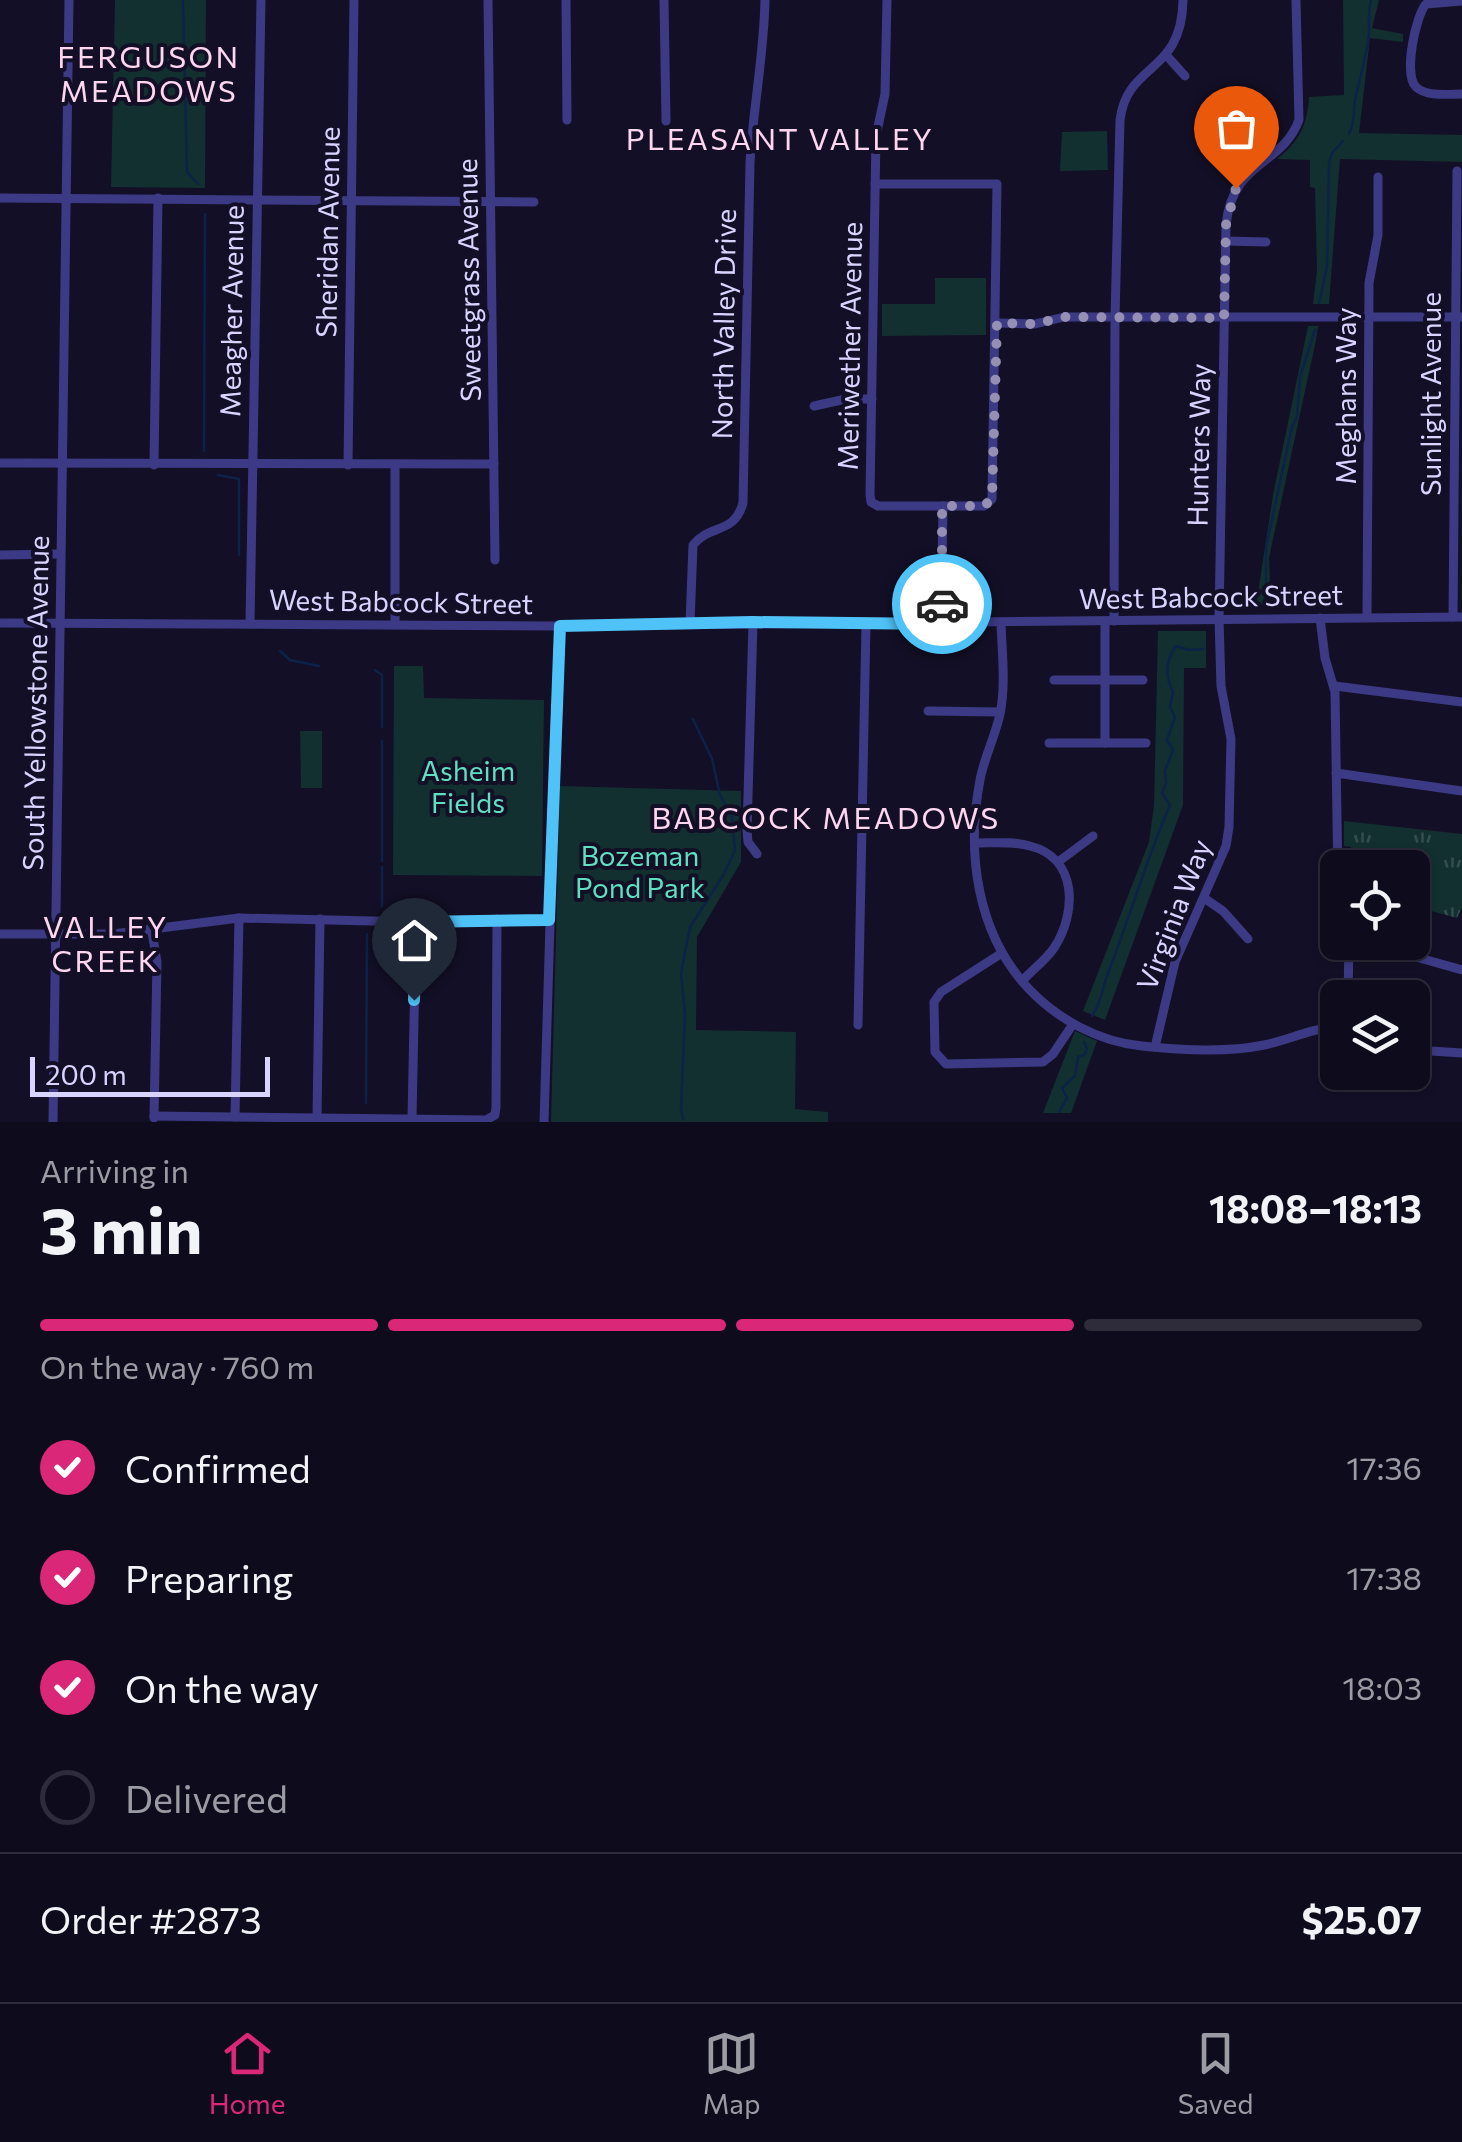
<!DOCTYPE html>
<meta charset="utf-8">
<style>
:root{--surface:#0e0b1c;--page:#171425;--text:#f1f3f6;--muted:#9b9ba3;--line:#2e2b3b;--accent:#db2777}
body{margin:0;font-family:Commissioner,sans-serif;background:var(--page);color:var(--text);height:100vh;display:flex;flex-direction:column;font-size:38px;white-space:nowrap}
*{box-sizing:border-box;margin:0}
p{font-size:32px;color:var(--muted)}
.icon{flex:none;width:55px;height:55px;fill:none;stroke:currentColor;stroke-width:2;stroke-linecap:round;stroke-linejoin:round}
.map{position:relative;height:1122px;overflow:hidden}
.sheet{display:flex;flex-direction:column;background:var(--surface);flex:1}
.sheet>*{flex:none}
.fabs{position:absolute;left:1320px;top:850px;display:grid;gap:20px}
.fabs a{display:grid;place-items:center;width:110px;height:110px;border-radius:15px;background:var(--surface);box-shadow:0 2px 8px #0004,0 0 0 2px var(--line);font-size:50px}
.scale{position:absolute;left:30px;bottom:25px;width:240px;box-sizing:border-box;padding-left:10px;border:5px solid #d9d4ff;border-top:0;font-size:28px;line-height:35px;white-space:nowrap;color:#d9d4ff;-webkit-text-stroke:8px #130f26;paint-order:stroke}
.pin{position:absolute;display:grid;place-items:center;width:85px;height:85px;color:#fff;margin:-102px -42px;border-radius:50% 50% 50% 0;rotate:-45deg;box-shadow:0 0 10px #0007}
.pin .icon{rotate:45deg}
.courier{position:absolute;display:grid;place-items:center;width:100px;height:100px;margin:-50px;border:8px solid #4fc3f7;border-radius:50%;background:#fff;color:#222;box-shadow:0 2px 12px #0007}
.summary em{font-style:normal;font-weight:700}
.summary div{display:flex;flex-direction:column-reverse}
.summary{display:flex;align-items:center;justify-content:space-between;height:170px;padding:0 40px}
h1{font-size:65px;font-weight:700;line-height:75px}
.bar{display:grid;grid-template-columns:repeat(4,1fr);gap:15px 10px;align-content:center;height:120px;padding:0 40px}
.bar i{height:12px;border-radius:8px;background:var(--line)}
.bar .on{background:var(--accent)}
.bar p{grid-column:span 4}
.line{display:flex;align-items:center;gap:25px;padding:0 40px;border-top:2px solid var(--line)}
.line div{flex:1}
ol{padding:0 40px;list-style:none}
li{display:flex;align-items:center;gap:30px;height:110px}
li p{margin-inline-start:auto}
li .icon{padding:10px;border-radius:50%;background:var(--accent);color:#fff;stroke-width:4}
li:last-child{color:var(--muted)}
li i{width:55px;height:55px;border:5px solid var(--line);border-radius:50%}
.tab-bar{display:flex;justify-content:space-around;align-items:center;height:140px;border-top:2px solid var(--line);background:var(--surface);font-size:28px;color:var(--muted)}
.tab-bar a{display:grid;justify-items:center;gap:5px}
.tab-bar .on{color:var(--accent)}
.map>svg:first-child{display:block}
.grass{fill:url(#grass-tufts)}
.green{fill:#12302f}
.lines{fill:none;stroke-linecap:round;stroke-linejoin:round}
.stream{stroke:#0c2248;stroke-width:2.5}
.minor{stroke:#3d3a85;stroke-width:9}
.done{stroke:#948fb3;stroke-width:10;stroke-dasharray:0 18}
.route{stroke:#4fc3f7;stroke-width:12}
.labels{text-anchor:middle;stroke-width:8;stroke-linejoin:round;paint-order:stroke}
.street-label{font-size:28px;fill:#d9d4ff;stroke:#130f26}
.park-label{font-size:28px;fill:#5fe0c0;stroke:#130f26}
.neighbourhood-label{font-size:30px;letter-spacing:2.5px;fill:#ffd6f0;stroke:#130f26}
</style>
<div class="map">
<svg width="1462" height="1122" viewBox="0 0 1462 1122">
<defs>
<pattern id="grass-tufts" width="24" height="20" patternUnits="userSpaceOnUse" patternTransform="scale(2.5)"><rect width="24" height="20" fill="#12302f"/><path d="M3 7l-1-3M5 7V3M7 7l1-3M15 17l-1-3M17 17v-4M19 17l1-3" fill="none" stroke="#344d4e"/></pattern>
</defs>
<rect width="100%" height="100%" fill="#130f26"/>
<polygon class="grass" points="1344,821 1462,834 1462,907 1457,918 1413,906 1412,868 1351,867 1351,847 1344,846"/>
<g class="green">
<polygon points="115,0 206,0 205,188 111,187"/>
<path d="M1343,0H1379L1372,28L1403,34V42L1370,38L1359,133L1462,135V162L1340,159L1329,304H1313L1317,271L1315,188L1310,187V160L1277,159C1300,141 1307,125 1309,97L1344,95Z"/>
<polygon points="1107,131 1108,170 1060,171 1062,132"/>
<polygon points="935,278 986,278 986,335 882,336 882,304 935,304"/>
<polygon points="1308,326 1318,326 1316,340 1269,558 1271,606 1256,606 1273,495"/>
<polygon points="1158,631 1206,631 1206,668 1184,668 1183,805 1105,1020 1083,1011 1149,842 1154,805"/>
<polygon points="394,666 423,666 424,698 544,700 542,876 393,875"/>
<polygon points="300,731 322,731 322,788 301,788"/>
<polygon points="560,786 741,791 741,862 697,937 696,1030 796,1032 795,1109 828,1112 828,1122 551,1122"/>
<polygon points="1075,1031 1097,1041 1071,1113 1043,1113"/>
</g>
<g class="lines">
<g class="stream">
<polyline points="183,0 187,172 198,184"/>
<path d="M1349,134C1355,123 1353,108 1356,95C1359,84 1369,43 1369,32C1369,20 1368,13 1371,0"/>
<polyline points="1319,303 1327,267 1329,163 1332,153 1343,141"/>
<polyline points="204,451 205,214"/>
<polyline points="218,475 239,479 239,555"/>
<polyline points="1266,606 1266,547 1292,427 1297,417 1300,377 1315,330"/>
<polyline points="280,651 290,660 319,666"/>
<polyline points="375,670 382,675 382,727"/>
<polyline points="382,861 382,741"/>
<polyline points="382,906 382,867"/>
<path d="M1092,1016C1102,1001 1102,989 1108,973C1130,917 1146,860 1170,805L1162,793L1166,783L1165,771L1173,750L1167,740L1175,717L1170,707L1173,692C1165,676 1165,661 1176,646L1189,650L1203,649"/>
<polyline points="366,1103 367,934"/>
<polyline points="1059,1112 1067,1098 1062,1088 1075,1076 1078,1057 1084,1055 1087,1049 1084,1042"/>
<polyline points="683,1119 681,1109 685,1014 681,973 690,927 724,874 735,850 732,817 720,795 712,759 693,719"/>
</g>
<g class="minor">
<polyline points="488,0 495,560"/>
<polyline points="566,0 567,120"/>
<polyline points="664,0 666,121"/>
<polyline points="887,0 885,94 876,136 870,495 871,502 878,506 943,506 941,623"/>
<path d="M1462,1L1426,4C1416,15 1403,74 1416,87C1427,97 1448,94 1462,94"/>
<polyline points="1167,56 1185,76"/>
<polyline points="875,184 997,184 992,499 984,506 943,506"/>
<polyline points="0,198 534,202"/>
<polyline points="1226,241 1266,242"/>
<polyline points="997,323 1035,324 1064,317 1462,317"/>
<polyline points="814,406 846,399 872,399"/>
<polyline points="0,463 494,464"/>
<polyline points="154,465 158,198"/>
<polyline points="348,465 354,0"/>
<polyline points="395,466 395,623"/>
<polyline points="0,555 60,554"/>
<polyline points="1367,617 1369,283 1378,235 1378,177"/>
<polyline points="1453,617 1457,171"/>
<polyline points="1320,618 1325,658 1335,692 1338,883"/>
<polyline points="1105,621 1105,743"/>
<path d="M1114,621L1115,318L1120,120C1127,62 1182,75 1183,0"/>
<polyline points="753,622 747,831 748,842 757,854"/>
<polyline points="0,623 559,626 1462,617"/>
<polyline points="250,623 261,0"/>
<path d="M690,623L693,545C711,523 734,535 743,503L750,163C753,108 764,55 765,0"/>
<path d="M1001,623C1002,653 1006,685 1000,714C995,737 984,758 980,780C966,853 977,933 1028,988C1057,1019 1099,1042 1142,1046C1179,1050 1226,1053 1264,1045C1290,1040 1311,1028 1338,1027"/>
<polyline points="1054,680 1143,680"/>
<polyline points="1335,686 1462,702"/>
<polyline points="928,711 1000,712"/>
<polyline points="1049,743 1146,743"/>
<polyline points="1336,773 1462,791"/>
<path d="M976,843C993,843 1013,841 1030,846C1078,858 1077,913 1054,948C1046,960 1032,970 1022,981"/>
<polyline points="1058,862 1093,836"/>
<polyline points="1204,898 1223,911 1248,939"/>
<polyline points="152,932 157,962 154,1118"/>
<polyline points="0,934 113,934 239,918 416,922 549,920"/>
<polyline points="1363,942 1462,970"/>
<polyline points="1002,953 941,992 934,1002 935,1052 946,1064 1043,1062 1053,1054 1073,1024"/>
<polyline points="1348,998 1349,942"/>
<polyline points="858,1025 866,624"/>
<polyline points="1412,1045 1431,1051 1462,1053"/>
<path d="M1155,1047L1175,962L1226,846L1229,827L1231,739L1221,686L1219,619L1226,225C1232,161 1282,166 1299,120L1296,0"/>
<polyline points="154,1116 486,1120 495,1115 496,1107 497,919"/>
<polyline points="235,1117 239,918"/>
<polyline points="317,1117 320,919"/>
<polyline points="412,1118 416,922"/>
<polyline points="53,1122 69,0"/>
<polyline points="544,1122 559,626"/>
</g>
</g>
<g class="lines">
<polyline class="done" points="942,604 942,506 984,506 992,499 997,323 1035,324 1064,317 1224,318 1226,225 1236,188"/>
<polyline class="route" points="414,1000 416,922 549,920 560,626 752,622 941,624 942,604"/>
</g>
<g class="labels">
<g class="street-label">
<text transform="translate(328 232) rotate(-89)" y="10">Sheridan Avenue</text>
<text transform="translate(469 280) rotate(-91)" y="10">Sweetgrass Avenue</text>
<text transform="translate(232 311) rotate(-89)" y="10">Meagher Avenue</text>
<text transform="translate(724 324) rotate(-89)" y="10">North Valley Drive</text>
<text transform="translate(850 346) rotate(-89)" y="10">Meriwether Avenue</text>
<text transform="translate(1431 394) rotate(-90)" y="10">Sunlight Avenue</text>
<text transform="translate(1346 396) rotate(-90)" y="10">Meghans Way</text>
<text transform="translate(1199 445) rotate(-89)" y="10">Hunters Way</text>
<text transform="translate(1211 597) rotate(-1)" y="10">West Babcock Street</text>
<text transform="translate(401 602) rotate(1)" y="10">West Babcock Street</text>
<text transform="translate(36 703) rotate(-89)" y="10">South Yellowstone Avenue</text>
<text transform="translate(1174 915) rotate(-69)" y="10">Virginia Way</text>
</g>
<g class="park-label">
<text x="468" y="781">Asheim<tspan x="468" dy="32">Fields</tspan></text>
<text x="640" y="866">Bozeman<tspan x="640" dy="32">Pond Park</tspan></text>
</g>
<g class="neighbourhood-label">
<text x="149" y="68">FERGUSON<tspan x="149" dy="34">MEADOWS</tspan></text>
<text x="780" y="150">PLEASANT VALLEY</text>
<text x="826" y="829">BABCOCK MEADOWS</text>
<text x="106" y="938">VALLEY<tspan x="106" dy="34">CREEK</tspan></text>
</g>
</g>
</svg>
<div class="fabs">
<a><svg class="icon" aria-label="locate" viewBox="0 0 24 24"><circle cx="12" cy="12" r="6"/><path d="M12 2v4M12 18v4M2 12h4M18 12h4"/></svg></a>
<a><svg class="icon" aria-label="layers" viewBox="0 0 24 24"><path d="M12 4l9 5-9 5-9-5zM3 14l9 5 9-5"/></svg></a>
</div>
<div class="scale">200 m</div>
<div class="pin" style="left:1236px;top:188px;background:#ea580c"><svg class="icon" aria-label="bag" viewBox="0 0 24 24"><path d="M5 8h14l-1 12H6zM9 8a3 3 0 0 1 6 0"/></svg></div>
<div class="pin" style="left:414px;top:1000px;background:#1f2937"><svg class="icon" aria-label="home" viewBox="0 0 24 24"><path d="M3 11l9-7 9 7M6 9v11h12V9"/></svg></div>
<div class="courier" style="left:942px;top:604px"><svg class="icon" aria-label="car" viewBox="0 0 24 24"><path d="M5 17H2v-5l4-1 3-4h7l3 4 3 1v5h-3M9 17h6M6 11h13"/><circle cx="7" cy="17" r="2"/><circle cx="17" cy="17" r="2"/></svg></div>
</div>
<section class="sheet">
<div class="summary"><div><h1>3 min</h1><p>Arriving in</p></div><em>18:08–18:13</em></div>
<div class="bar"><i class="on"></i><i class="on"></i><i class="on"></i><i></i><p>On the way · 760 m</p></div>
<ol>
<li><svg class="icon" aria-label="check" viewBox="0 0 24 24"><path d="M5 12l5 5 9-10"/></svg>Confirmed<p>17:36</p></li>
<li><svg class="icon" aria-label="check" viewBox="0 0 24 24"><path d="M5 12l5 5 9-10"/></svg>Preparing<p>17:38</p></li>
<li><svg class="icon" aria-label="check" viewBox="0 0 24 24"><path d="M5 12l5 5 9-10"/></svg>On the way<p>18:03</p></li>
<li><i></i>Delivered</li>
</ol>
<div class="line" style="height:130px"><div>Order #2873</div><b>$25.07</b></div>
</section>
<nav class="tab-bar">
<a class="on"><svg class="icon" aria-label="home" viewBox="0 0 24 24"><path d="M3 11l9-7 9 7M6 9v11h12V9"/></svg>Home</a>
<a><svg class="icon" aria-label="map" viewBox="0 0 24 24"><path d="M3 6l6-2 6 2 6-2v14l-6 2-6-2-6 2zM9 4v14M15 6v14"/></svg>Map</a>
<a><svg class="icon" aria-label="saved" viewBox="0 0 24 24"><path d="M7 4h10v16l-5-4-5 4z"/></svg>Saved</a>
</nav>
